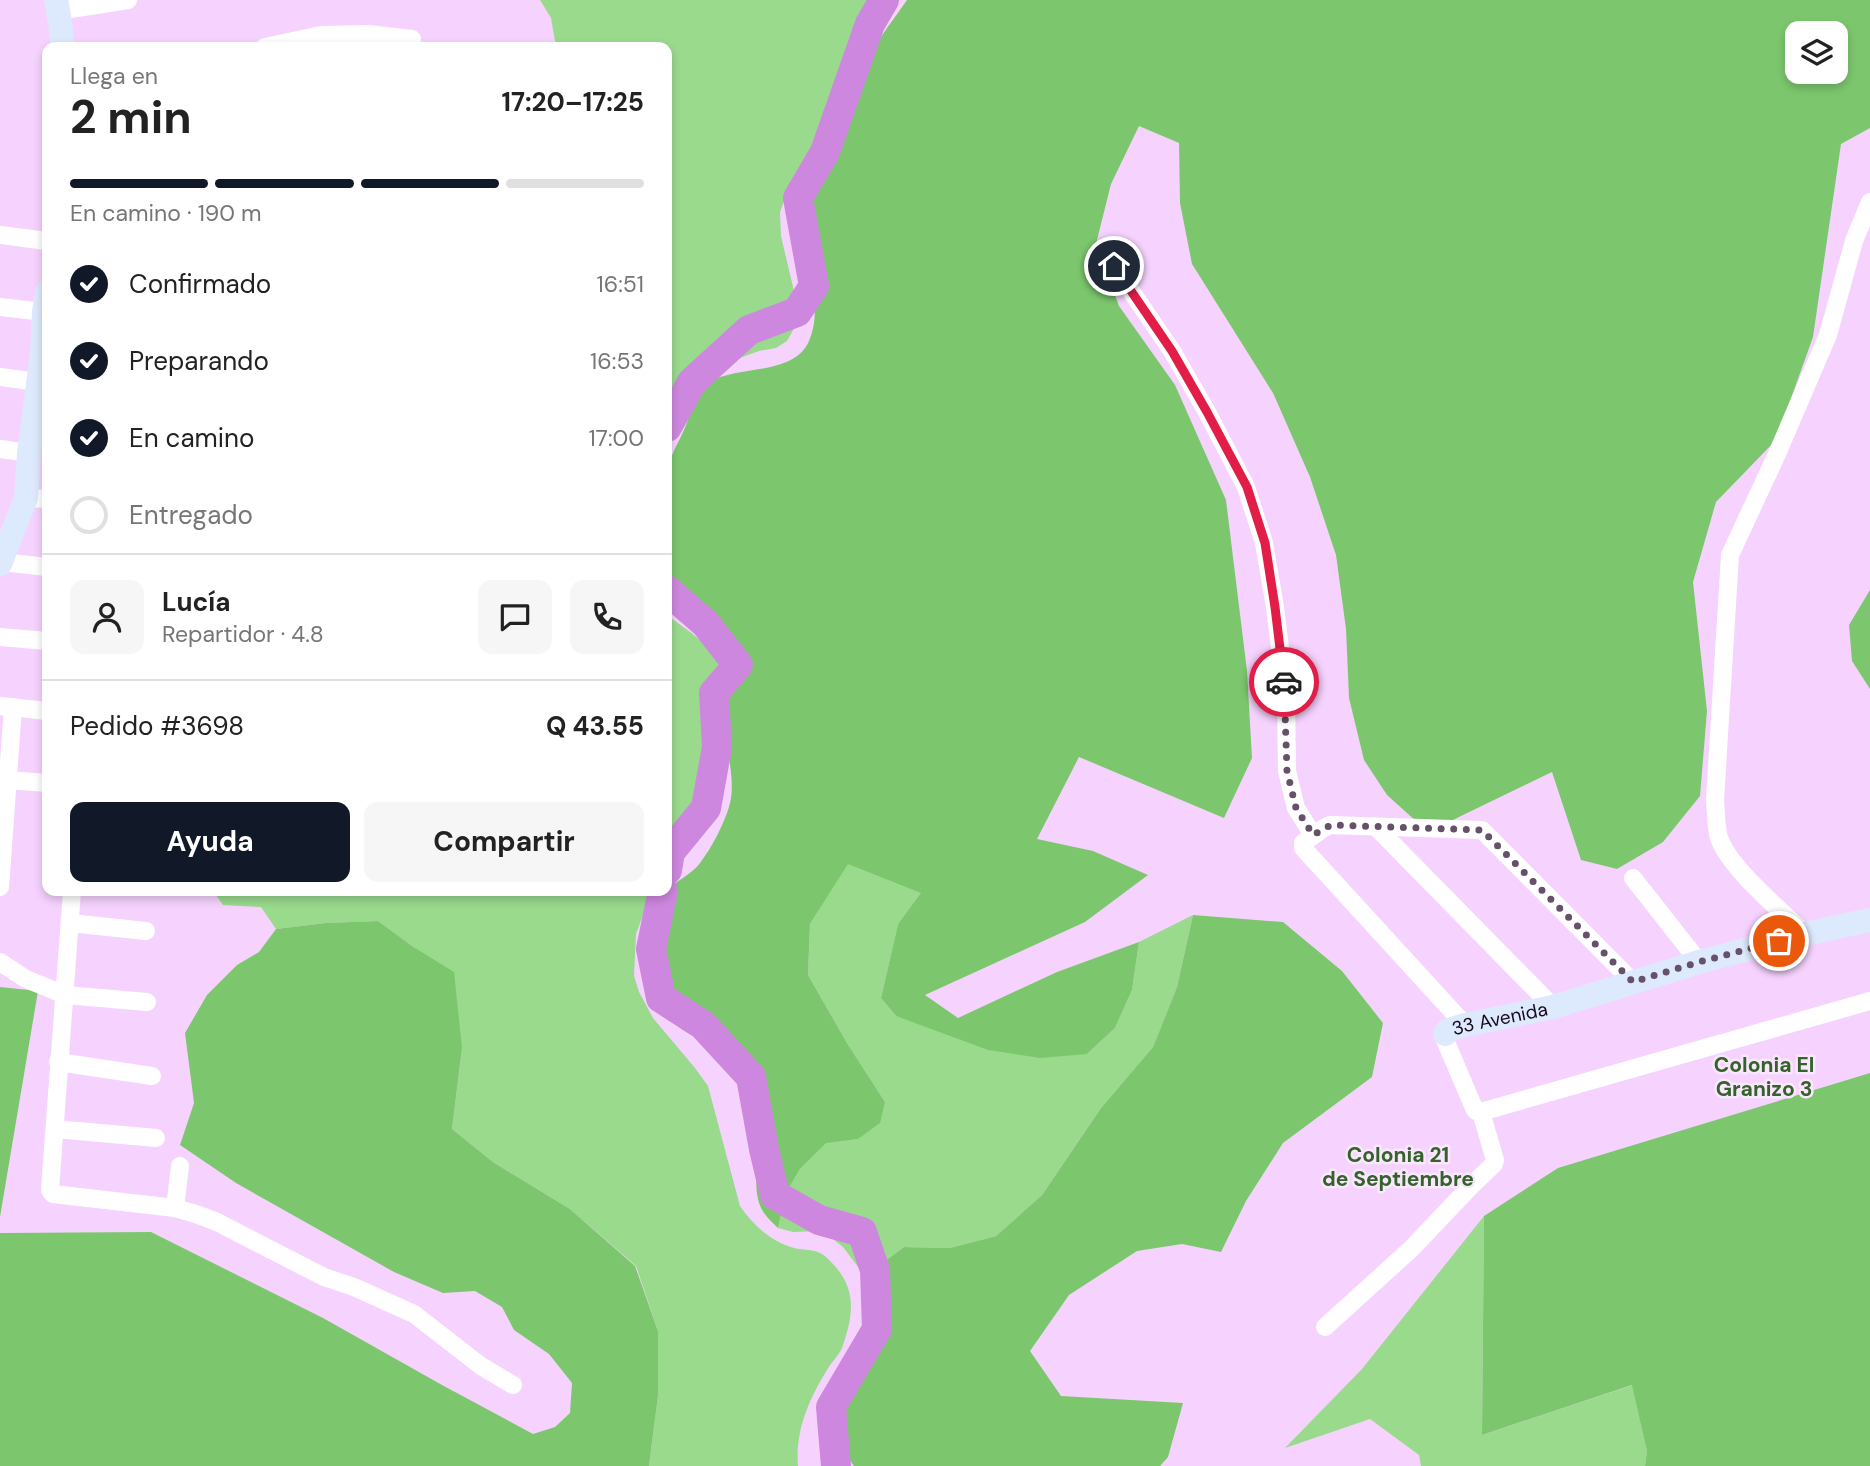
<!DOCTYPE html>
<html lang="es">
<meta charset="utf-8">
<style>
:root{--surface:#fff;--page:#f6f6f6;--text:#222;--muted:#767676;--line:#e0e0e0;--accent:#111827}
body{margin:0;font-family:"DM Sans",sans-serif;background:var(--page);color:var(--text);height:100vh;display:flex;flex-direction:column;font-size:26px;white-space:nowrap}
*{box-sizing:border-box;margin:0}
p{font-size:23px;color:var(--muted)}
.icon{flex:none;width:38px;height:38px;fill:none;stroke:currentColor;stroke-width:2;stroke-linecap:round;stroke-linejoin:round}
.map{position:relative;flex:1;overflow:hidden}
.panel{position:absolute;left:42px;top:42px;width:630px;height:854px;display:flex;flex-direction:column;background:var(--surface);border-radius:14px;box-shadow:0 4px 10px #0003}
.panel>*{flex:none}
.fabs{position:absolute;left:1785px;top:21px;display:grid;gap:14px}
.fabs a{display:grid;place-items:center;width:63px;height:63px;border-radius:14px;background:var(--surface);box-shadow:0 4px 10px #0003;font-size:35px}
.pin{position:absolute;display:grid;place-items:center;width:60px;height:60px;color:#fff;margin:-30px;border:4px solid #fff;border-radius:50%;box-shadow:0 2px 7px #0007}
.courier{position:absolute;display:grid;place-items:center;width:70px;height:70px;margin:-35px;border:5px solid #e11d48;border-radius:50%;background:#fff;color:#222;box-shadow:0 2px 9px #0007}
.headline em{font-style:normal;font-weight:700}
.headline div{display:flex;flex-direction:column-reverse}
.headline{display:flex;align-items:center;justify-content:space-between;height:119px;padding:0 28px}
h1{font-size:46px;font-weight:700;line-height:52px}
.bar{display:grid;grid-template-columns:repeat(4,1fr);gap:10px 7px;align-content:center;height:84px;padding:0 28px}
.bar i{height:9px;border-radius:5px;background:var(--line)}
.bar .on{background:var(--accent)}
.bar p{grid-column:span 4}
.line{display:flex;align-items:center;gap:18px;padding:0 28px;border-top:2px solid var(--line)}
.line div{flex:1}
.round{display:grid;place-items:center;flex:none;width:74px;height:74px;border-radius:14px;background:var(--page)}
ol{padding:0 28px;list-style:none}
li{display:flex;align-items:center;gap:21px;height:77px}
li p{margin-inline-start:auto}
li .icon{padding:7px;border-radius:50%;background:var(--accent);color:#fff;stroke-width:4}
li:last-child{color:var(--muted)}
li i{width:38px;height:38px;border:4px solid var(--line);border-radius:50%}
.primary-button{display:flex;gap:14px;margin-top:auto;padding:14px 28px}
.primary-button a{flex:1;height:80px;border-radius:14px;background:var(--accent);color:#fff;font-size:28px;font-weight:700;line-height:80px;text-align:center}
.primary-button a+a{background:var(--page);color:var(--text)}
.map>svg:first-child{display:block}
.green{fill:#9ada8d}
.forest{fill:#7cc76d;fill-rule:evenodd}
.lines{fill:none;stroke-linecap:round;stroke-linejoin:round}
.river{stroke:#ce87de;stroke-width:30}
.street{stroke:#fff;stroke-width:18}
.secondary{stroke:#dde9fd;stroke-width:24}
.done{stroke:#66506a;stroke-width:7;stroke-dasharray:0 12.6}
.route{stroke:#e11d48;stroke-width:9}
.labels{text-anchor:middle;stroke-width:5;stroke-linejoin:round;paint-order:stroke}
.street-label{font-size:19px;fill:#18091b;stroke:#f9e7fd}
.neighbourhood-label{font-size:21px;font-weight:bold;fill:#34622a;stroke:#f9e7fd}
</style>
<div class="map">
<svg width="1870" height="1466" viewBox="0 0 1870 1466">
<rect width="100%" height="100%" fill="#f6d3fe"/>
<g class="green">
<polygon points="540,0 882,0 842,80 808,159 786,196 780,212 781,236 797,304 796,325 787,341 776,348 759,351 726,363 667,401 667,47 556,47 551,18"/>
<path d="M667,615C686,630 710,643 721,665C714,682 703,698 702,716C701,742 719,785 713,809C707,831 680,852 667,870Z"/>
<polygon points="848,863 922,893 898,924 881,998 896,1016 1087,1054 1115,1028 1132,990 1139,942 1193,915 1177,987 1153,1047 1101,1108 1042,1195 996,1236 950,1248 904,1247 865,1276 843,1247 833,1239 819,1231 793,1232 778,1228 786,1193 800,1169 826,1142 858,1139 885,1102 847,1043 808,975 810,924"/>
<path d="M213,891H652L636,934L634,976L639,992L653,1018L695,1068L708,1086L740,1206C753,1225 771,1242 794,1248C802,1250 812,1249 820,1253C825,1255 829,1260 832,1263C858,1289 853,1317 842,1348C838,1357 831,1362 827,1370C809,1399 795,1431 798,1466H649L658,1396V1331L636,1266L570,1209L493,1162L452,1129L462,1048L415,948L378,921L326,923L276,929L261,907L223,905Z"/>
<polygon points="1484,1216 1482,1435 1633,1385 1647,1451 1645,1466 1421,1466 1419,1455 1370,1419 1285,1448 1362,1369"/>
</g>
<g class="forest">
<path d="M907,0H1870V128L1841,144L1813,337L1776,440L1716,502L1693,582L1707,711L1700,796L1663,842L1617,869L1581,860L1552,772L1428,832L1387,795L1364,760L1349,698L1346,629L1336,555L1310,477L1273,393L1192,264L1180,203L1179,143L1139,126L1111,184L1096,244L1119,306L1175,385L1226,500L1247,671L1252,758L1224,818L1079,757L1037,839L1093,851L1148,875L1085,922L925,995L958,1018L1057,972L1139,942L1132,990L1115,1028L1087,1054L1040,1058L988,1050L896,1016L881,998L898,924L921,893L848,864L810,924L808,975L847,1043L885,1102L880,1123L858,1139L826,1143L800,1169L786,1193L778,1228C774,1224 768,1219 764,1213C744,1183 770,1137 764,1103C763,1097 756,1091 753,1085C740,1068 724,1054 706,1043C698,1037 687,1034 679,1027C670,1019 668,1010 662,1000C659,995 653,989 651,982C645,961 653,907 668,890C677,880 692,874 700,863C712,847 723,826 729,807C738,778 722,743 726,712C727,705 729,697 731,691C734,683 741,676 740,667C736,645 677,615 667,585V471C671,452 683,436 689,417C691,410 690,403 694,397C697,392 704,385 709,382C738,365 794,376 809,341C819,317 815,293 805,269C801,260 795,249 796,239C799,200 820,170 836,136C848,110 857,83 869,58C879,37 894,19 907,0ZM1797,33H1836V72H1797Z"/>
<polygon points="1870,590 1870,689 1852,661 1849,625"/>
<path d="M1193,915L1283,922L1342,971L1383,1023L1372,1077L1283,1143L1246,1201L1221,1252L1182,1244L1137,1251L1069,1295L1030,1351L1061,1396L1183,1403L1168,1457L1160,1466H854L829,1433C831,1426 833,1419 837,1413C855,1384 883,1358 882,1321C882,1305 872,1290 865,1276L904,1247L950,1248L996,1236L1042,1195L1101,1108L1153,1047L1177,987Z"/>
<polygon points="378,921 415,948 454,972 462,1048 452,1129 493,1162 570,1209 635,1266 658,1331 658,1396 649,1466 0,1466 0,1233 151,1232 323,1318 442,1385 533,1434 555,1427 570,1413 572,1383 549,1354 514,1330 502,1307 475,1291 443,1293 394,1272 236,1183 180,1145 194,1103 185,1033 207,995 237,965 259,952 276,929 326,923"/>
<polygon points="0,987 38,991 0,1217"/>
<polygon points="1870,1073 1870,1466 1645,1466 1647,1451 1632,1385 1482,1435 1484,1216 1558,1168"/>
</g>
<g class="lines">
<g class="river">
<polyline points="667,427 692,382 749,330 797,312 814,286 798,198 825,152 870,24 884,0"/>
<polyline points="667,590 706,624 738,665 714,693 717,747 706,808 670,852 667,870"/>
<polyline points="663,891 651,949 661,998 703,1025 751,1077 764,1149 775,1195 819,1220 862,1232 875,1270 877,1329 831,1407 836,1466"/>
</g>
<g class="street">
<polyline points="58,11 128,0"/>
<polyline points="265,47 321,35 368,34 412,39"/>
<polyline points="0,235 47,241"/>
<polyline points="1103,250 1172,351 1207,412 1246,487 1264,543 1275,607 1286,696 1287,771 1296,808 1313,835"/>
<polyline points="0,307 44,312"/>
<polyline points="0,377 38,382"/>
<polyline points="0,449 29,453"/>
<polyline points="26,498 47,499"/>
<polyline points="2,562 47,567"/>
<polyline points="0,637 47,641"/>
<polyline points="0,706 47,711"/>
<polyline points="7,780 47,783"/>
<polyline points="1376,827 1553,1007"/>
<polyline points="1633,878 1699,962"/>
<polyline points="0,887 13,707"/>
<polyline points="72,891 50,1190 53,1194 175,1208 196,1214 217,1222 324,1277 354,1287 414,1314 481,1366 513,1385"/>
<polyline points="70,923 146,931"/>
<path d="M1805,934C1781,910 1725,865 1718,834C1716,823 1716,811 1715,800L1730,555L1777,454L1828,335L1854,241L1870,202"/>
<polyline points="0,962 26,979 65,995 147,1002"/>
<polyline points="1465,1025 1303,848 1303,843 1324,828 1330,825 1482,830 1633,982"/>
<polyline points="1445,1034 1445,1040 1474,1108 1476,1111 1481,1112 1870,1001"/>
<polyline points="58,1062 152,1076"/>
<polyline points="55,1129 156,1138"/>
<polyline points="175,1208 180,1166"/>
<polyline points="1325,1327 1411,1249 1471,1186 1494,1164 1495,1160 1481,1112"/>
</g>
<g class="secondary">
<polyline points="56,0 61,28 62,47"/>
<polyline points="0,564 26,498 29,453 42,353 44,312 47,292"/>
<path id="s1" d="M1445,1034L1448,1030L1465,1025L1553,1007L1699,962L1805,934L1870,920"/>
</g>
</g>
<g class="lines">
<polyline class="done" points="1284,682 1287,771 1296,808 1313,835 1331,825 1482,830 1633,982 1699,962 1779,941"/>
<polyline class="route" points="1114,266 1172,351 1207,412 1247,487 1265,543 1275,607 1284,682"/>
</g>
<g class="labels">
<g class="street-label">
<text dy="7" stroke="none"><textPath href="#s1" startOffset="58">33 Avenida</textPath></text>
</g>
<g class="neighbourhood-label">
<text x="1764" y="1072">Colonia El<tspan x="1764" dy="24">Granizo 3</tspan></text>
<text x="1398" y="1162">Colonia 21<tspan x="1398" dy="24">de Septiembre</tspan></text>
</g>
</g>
</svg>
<div class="fabs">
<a><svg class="icon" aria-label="layers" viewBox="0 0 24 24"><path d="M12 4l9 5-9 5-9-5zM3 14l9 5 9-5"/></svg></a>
</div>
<div class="pin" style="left:1779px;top:941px;background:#ea580c"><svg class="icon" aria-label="bag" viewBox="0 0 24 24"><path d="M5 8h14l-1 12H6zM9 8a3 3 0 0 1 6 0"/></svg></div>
<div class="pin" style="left:1114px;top:266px;background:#1f2937"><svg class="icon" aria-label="home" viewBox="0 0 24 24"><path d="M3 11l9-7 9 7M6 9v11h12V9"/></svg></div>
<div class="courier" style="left:1284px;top:682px"><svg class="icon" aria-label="car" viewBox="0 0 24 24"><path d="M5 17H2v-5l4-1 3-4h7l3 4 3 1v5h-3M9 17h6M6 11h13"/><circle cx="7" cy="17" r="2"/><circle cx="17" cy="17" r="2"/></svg></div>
<section class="panel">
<div class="headline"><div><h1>2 min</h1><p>Llega en</p></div><em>17:20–17:25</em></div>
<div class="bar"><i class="on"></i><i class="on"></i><i class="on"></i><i></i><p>En camino · 190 m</p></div>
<ol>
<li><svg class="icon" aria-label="check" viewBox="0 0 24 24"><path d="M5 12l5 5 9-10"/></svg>Confirmado<p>16:51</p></li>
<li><svg class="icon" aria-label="check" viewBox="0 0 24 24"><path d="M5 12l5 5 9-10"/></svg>Preparando<p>16:53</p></li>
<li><svg class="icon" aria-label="check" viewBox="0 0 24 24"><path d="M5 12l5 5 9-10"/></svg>En camino<p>17:00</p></li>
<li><i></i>Entregado</li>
</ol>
<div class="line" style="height:126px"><a class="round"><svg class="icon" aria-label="person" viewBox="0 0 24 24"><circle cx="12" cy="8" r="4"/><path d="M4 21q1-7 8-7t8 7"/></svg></a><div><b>Lucía</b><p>Repartidor · 4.8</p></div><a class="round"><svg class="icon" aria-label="chat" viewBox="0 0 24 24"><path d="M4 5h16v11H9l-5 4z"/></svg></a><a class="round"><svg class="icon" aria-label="phone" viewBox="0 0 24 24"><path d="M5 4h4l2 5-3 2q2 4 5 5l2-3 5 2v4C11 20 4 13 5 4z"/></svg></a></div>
<div class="line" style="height:91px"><div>Pedido #3698</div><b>Q 43.55</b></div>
<div class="primary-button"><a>Ayuda</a><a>Compartir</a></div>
</section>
</div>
